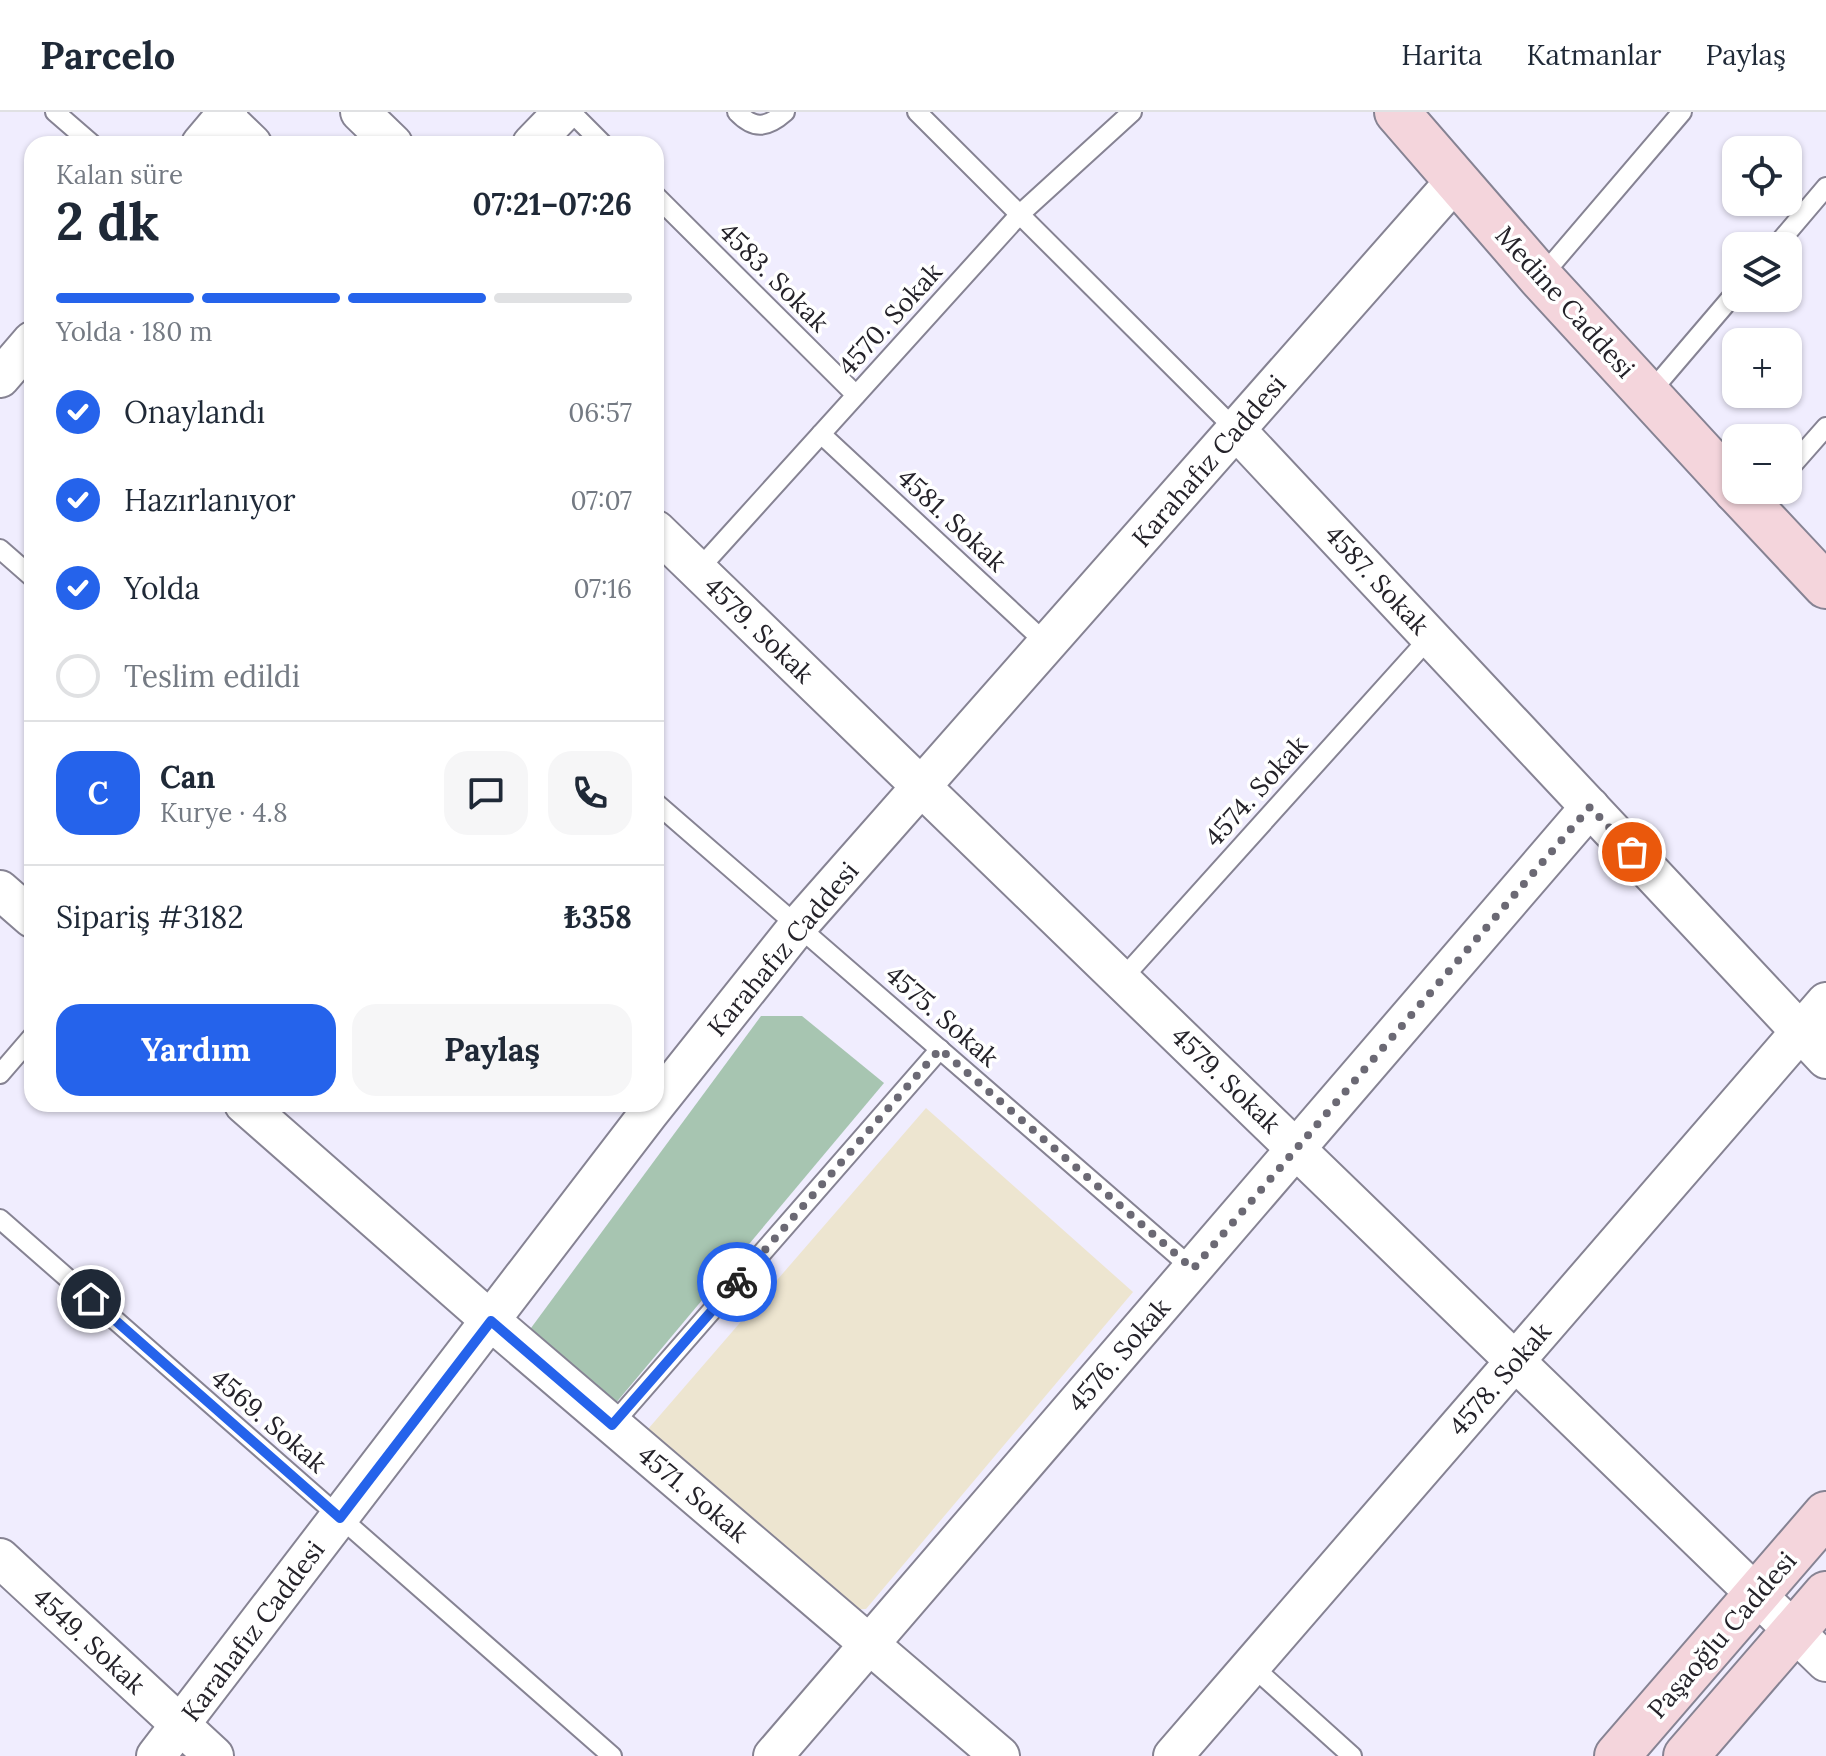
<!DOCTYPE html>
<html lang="tr">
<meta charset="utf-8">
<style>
:root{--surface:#fff;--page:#f6f6f7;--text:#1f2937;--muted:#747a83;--line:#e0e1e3;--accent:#2563eb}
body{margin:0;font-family:Lora,serif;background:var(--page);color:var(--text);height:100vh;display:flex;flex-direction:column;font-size:30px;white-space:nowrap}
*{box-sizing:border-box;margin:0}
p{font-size:26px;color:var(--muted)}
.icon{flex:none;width:44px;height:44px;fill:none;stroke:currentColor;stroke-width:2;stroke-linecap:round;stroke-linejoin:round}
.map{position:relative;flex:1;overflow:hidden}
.side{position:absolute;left:24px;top:24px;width:640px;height:976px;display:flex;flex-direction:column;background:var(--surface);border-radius:24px;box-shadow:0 2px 6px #0004}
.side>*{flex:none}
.tools{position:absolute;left:1722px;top:24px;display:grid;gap:16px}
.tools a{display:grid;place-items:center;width:80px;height:80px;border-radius:16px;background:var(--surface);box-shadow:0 2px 6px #0004;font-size:40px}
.pin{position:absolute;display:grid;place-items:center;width:68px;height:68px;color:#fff;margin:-34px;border:4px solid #fff;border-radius:50%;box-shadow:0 2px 8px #0007}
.courier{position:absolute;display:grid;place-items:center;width:80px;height:80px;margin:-40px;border:6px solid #2563eb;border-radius:50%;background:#fff;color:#222;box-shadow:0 2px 10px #0007}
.summary em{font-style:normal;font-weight:700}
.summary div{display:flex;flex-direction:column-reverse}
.summary{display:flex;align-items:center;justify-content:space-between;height:136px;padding:0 32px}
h1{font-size:52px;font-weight:700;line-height:60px}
.bar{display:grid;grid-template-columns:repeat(4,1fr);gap:12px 8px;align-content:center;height:96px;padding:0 32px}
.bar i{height:10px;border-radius:6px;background:var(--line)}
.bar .active{background:var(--accent)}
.bar p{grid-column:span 4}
.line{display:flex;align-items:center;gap:20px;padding:0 32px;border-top:2px solid var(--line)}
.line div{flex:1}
.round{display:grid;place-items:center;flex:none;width:84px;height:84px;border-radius:24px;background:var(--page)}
ol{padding:0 32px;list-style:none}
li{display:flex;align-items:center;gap:24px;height:88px}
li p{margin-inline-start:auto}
li .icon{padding:8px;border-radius:50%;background:var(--accent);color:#fff;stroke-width:4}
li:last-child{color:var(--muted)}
li i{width:44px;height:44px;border:4px solid var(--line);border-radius:50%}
.button{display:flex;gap:16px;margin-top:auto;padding:16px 32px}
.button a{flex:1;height:92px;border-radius:24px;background:var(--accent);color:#fff;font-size:32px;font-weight:700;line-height:92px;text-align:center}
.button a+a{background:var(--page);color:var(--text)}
header{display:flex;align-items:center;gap:48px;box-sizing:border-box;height:112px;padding:0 40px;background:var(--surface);border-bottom:2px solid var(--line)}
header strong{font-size:38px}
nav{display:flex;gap:44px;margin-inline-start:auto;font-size:28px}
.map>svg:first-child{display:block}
.education{fill:#ede5d0}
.green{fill:#a7c5b1}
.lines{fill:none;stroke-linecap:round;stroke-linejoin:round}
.lane-casing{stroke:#868393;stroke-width:22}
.street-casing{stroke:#868393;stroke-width:42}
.secondary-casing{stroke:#868393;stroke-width:48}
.lane{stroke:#fff;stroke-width:18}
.street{stroke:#fff;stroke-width:38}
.secondary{stroke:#f4d5dc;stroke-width:44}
.done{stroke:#6b6974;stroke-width:8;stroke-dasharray:0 14.4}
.route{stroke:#2563eb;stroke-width:10}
.labels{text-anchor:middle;stroke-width:7;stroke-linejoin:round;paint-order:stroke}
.street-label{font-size:26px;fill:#242229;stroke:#fff}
</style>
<header>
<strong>Parcelo</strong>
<nav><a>Harita</a><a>Katmanlar</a><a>Paylaş</a></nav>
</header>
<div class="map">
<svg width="1826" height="1644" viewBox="0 0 1826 1644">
<rect width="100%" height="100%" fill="#f0edfe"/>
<polygon class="education" points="926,996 1133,1180 866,1497 833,1498 642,1324"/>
<polygon class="green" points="761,904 802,904 884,971 610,1298 517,1235"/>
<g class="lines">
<g class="lane-casing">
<g id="lane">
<polyline points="55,0 92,32"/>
<polyline points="571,0 603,32"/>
<path d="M737,0C754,18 767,16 785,0"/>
<polyline points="917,0 1236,318"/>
<polyline points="656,84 856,283"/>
<polyline points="1776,134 1826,75"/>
<polyline points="1541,165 1682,0"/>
<polyline points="1648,283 1736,180"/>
<polyline points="821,322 1047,532"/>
<polyline points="1788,358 1826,315"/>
<polyline points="0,437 32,465"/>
<polyline points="698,458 1020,102 1132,0"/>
<polyline points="656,691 1193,1157"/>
<polyline points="1122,867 1430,525"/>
<polyline points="0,962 32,925"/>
<polyline points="0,1107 612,1644"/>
<polyline points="612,1313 940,937"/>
<polyline points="1252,1554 1352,1644"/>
</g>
</g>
<g class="street-casing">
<g id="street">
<polyline points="360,0 393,32"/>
<polyline points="224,5 252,32"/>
<polyline points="201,32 228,0"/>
<polyline points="532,32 563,0"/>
<polyline points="0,266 32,229"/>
<polyline points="1236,318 1826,947"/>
<polyline points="656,418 1826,1550"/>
<polyline points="0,778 32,806"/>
<polyline points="244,992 491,1209 1000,1644"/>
<polyline points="0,1446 214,1644"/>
<polyline points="156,1644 649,1001 798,814 1456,68"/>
<polyline points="773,1644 1590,695"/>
<polyline points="1173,1644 1826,890"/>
</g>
</g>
<g class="secondary-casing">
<g id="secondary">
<polyline points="1397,0 1541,166 1736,378"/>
<polyline points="1736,378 1826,474"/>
<polyline points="1617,1644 1826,1402"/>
<polyline points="1686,1644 1826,1482"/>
</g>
</g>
<use href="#lane" class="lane"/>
<use href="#street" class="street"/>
<use href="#secondary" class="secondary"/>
</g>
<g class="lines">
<polyline class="done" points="737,1170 940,937 1193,1157 1590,695 1632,740"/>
<polyline class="route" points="91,1187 340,1406 491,1209 612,1313 737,1170"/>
</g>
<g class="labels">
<g class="street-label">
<text transform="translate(774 165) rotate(45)" y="9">4583. Sokak</text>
<text transform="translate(1565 190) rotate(48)" y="9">Medine Caddesi</text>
<text transform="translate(890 207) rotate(-48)" y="9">4570. Sokak</text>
<text transform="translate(1209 349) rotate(-49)" y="9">Karahafız Caddesi</text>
<text transform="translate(952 408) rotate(43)" y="9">4581. Sokak</text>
<text transform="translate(1377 468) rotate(47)" y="9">4587. Sokak</text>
<text transform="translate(759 518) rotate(44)" y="9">4579. Sokak</text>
<text transform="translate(1256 679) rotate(-48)" y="9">4574. Sokak</text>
<text transform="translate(783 837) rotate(-50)" y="9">Karahafız Caddesi</text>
<text transform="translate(942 904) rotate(41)" y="9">4575. Sokak</text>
<text transform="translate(1226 968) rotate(44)" y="9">4579. Sokak</text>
<text transform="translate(1119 1243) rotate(-49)" y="9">4576. Sokak</text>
<text transform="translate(1500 1267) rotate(-49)" y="9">4578. Sokak</text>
<text transform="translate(269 1309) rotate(41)" y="9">4569. Sokak</text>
<text transform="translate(693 1382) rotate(40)" y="9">4571. Sokak</text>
<text transform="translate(253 1519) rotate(-53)" y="9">Karahafız Caddesi</text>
<text transform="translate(1722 1523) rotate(-49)" y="9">Paşaoğlu Caddesi</text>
<text transform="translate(89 1529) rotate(43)" y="9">4549. Sokak</text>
</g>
</g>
</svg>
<div class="tools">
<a><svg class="icon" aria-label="locate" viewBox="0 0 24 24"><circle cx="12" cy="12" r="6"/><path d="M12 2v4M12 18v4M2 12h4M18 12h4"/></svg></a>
<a><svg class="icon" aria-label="layers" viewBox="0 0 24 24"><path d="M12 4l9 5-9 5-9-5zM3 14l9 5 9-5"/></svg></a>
<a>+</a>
<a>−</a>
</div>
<div class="pin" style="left:1632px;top:740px;background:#ea580c"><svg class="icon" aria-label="bag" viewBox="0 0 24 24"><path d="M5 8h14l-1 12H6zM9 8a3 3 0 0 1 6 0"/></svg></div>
<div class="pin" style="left:91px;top:1187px;background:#1f2937"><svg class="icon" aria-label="home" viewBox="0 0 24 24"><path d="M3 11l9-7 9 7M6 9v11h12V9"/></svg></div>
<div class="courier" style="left:737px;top:1170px"><svg class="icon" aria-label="bike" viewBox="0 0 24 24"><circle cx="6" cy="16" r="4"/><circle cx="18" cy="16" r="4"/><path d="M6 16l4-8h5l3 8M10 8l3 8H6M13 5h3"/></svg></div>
<section class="side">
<div class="summary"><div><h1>2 dk</h1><p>Kalan süre</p></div><em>07:21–07:26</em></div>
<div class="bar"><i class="active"></i><i class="active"></i><i class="active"></i><i></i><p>Yolda · 180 m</p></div>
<ol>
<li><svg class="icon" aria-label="check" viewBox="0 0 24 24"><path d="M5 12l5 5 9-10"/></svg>Onaylandı<p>06:57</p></li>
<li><svg class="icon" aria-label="check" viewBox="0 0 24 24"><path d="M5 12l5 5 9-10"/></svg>Hazırlanıyor<p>07:07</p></li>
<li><svg class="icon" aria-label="check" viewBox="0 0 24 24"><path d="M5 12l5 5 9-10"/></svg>Yolda<p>07:16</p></li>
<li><i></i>Teslim edildi</li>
</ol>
<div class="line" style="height:144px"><b class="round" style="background:var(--accent);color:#fff">C</b><div><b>Can</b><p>Kurye · 4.8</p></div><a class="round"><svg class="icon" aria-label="chat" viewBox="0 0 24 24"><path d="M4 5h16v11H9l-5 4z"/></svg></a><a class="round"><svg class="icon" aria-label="phone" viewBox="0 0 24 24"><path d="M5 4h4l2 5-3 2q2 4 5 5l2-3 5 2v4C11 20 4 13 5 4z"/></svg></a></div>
<div class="line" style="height:104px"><div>Sipariş #3182</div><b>₺358</b></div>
<div class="button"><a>Yardım</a><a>Paylaş</a></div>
</section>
</div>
